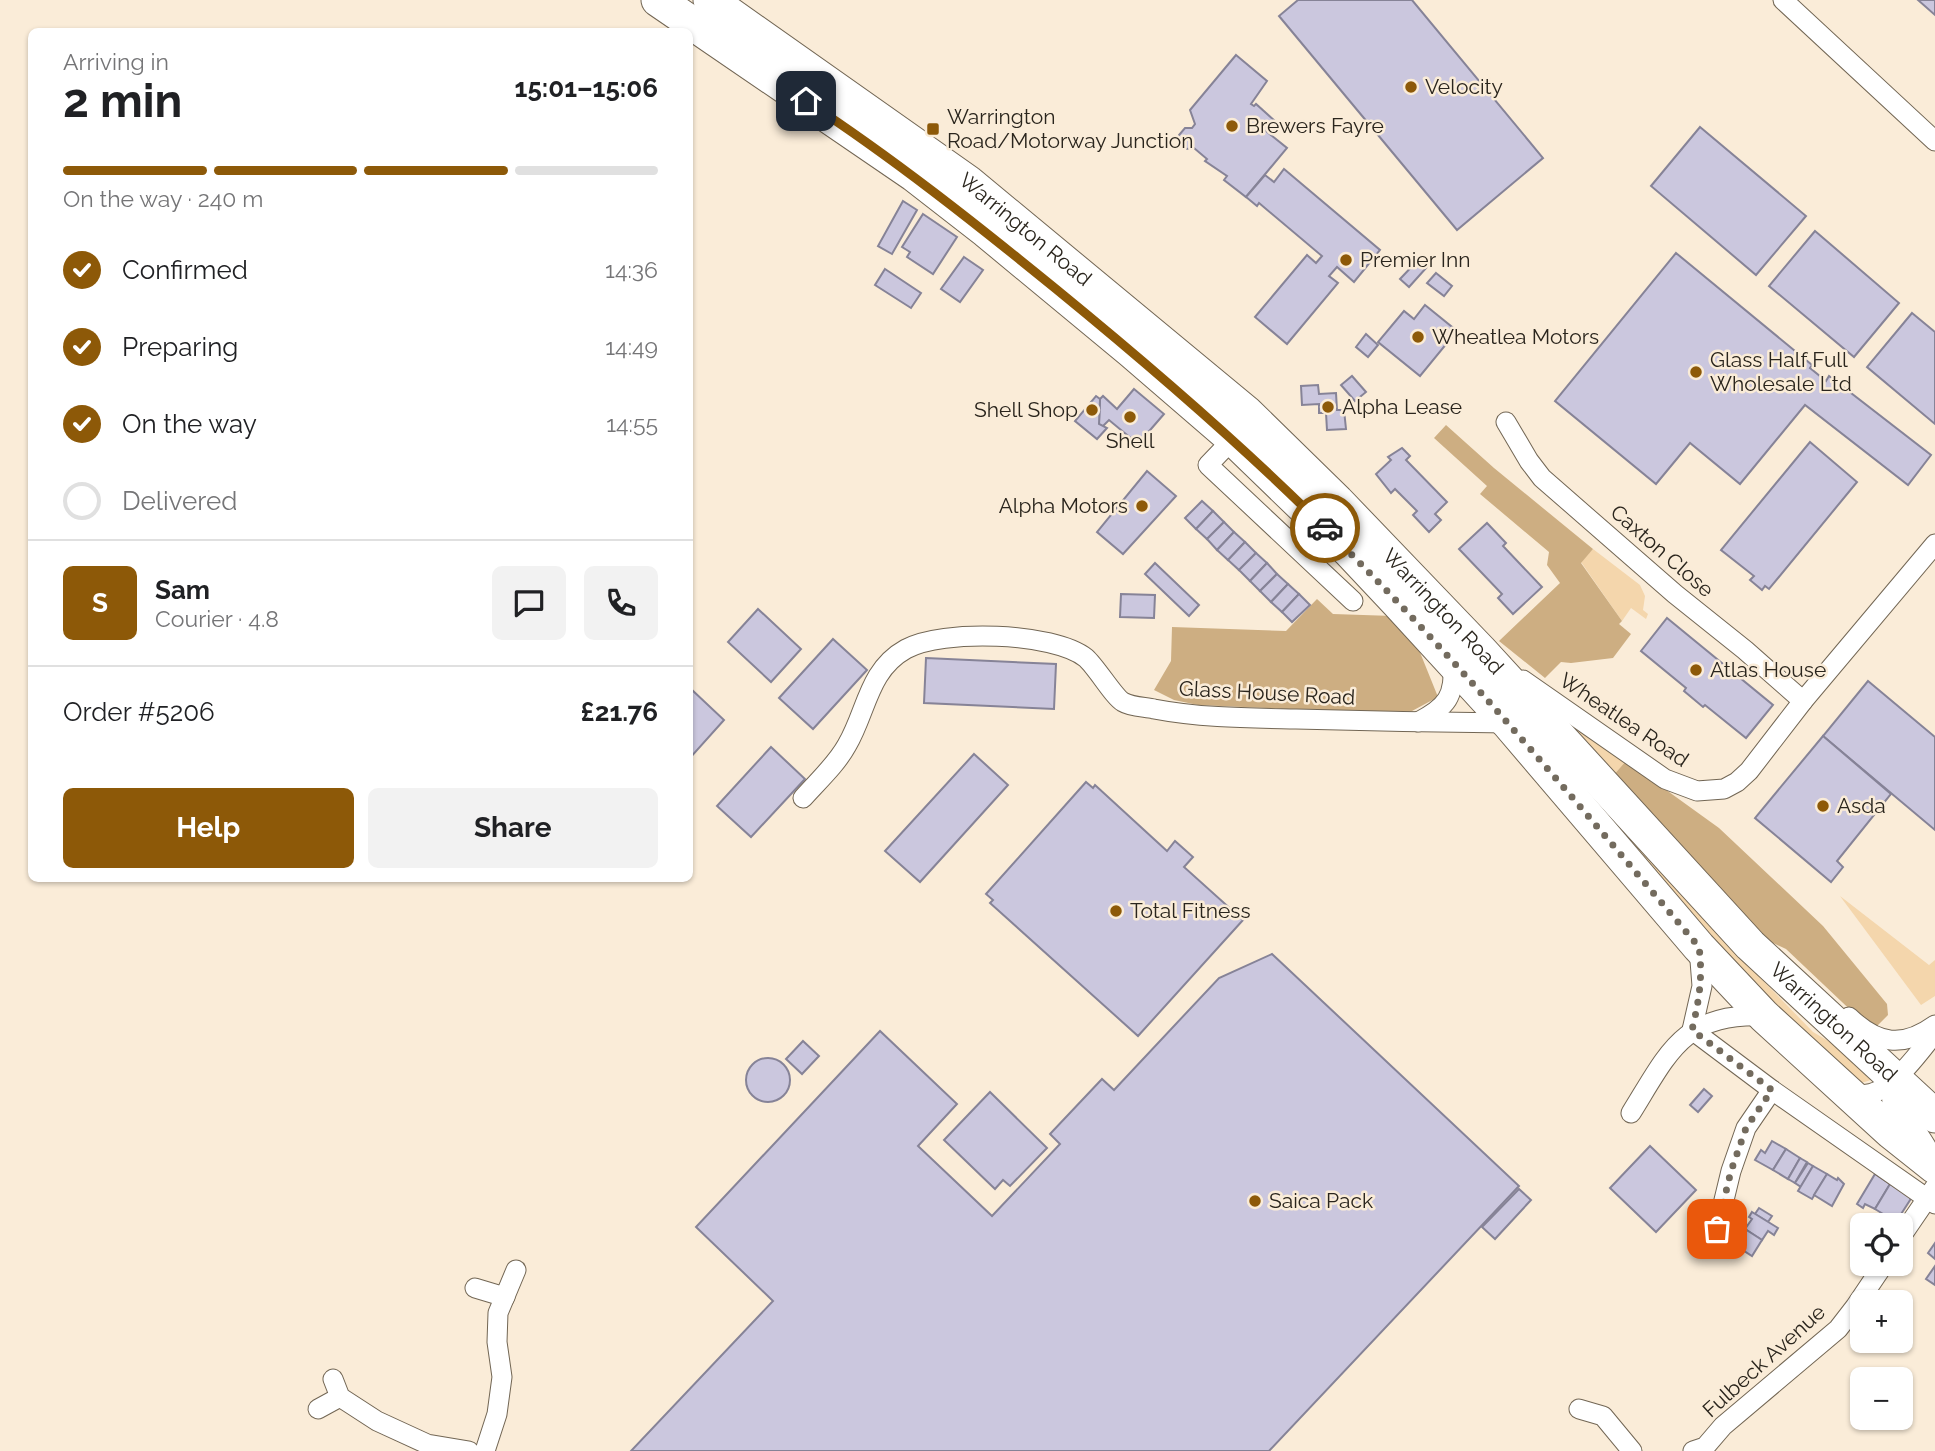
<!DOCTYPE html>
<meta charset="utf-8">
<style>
:root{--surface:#fff;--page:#f2f2f2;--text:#202124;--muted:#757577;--line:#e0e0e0;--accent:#8d5908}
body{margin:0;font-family:Raleway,sans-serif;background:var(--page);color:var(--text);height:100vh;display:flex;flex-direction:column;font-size:26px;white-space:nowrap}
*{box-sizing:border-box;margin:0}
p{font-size:23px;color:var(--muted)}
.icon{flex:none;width:38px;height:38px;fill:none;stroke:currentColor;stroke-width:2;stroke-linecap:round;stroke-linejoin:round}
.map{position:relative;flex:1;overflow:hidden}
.details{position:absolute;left:28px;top:28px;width:665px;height:854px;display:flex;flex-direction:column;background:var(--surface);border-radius:10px;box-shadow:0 2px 5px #0004}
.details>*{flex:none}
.tools{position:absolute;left:1850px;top:1213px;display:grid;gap:14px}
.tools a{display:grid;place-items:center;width:63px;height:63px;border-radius:10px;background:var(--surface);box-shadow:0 2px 5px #0004;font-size:35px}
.pin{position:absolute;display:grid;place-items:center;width:60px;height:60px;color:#fff;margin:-30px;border-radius:14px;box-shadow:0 4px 10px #0006}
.courier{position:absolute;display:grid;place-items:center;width:70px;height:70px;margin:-35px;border:5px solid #8d5908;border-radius:50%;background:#fff;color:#222;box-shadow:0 2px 9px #0007}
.overview em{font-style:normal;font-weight:700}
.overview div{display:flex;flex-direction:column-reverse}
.overview{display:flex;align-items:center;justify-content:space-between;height:119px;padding:0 35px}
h1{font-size:46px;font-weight:700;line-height:52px}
.bar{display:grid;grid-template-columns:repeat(4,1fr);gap:10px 7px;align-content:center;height:84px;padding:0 35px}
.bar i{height:9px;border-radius:5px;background:var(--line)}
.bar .current{background:var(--accent)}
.bar p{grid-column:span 4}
.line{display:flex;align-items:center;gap:18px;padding:0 35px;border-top:2px solid var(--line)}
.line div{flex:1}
.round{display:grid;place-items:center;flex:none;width:74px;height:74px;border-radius:10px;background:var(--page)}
ol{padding:0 35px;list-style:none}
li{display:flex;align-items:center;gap:21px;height:77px}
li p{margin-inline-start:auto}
li .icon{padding:7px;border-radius:50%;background:var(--accent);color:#fff;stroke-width:4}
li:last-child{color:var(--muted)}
li i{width:38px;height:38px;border:4px solid var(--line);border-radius:50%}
.action{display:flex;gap:14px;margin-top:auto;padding:14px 35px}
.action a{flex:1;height:80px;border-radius:10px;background:var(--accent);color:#fff;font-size:28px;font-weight:700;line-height:80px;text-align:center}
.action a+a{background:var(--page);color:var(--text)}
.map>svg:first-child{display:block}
.green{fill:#f4d6ac}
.forest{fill:#cdae82}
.building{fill:#cbc7de;stroke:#868397;stroke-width:2}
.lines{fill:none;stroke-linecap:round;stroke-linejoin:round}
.street-casing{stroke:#726654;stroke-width:21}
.highway-casing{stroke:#726654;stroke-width:35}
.street{stroke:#fff;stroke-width:19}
.highway{stroke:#fff;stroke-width:33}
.done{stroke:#736b5e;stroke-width:7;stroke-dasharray:0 12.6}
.route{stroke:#8d5908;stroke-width:9}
.poi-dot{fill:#8d5908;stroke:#faecd8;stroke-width:2.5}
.labels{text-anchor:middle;stroke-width:5;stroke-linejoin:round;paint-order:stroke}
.poi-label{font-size:21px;fill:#2a251d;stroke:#faecd8;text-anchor:start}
.street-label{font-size:21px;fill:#2a251d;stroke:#faecd8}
</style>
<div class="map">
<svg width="1935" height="1451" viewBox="0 0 1935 1451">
<rect width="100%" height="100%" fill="#faecd8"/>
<g class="green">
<path d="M1331,513L1738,955L1813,1032L1842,1049L1872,1079C1858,1088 1843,1077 1830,1071Z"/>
<polygon points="1593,549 1640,585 1645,596 1643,610 1648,614 1646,619 1631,608 1622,621 1581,562"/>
<polygon points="1574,726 1626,761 1612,777 1569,731"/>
<polygon points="1840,896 1929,965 1935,960 1935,996 1921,1005"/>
</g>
<g class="forest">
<polygon points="1446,425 1494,468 1593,549 1581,563 1622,621 1619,624 1631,634 1613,658 1571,663 1561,662 1545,678 1499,641 1560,583 1547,565 1549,552 1480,494 1487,486 1434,438"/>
<polygon points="1317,599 1333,614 1393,616 1415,640 1438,697 1412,711 1375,713 1198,705 1174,700 1154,690 1171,661 1172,627 1286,631"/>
<polygon points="1626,761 1719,828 1823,926 1887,1004 1888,1015 1876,1027 1861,1020 1786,949 1756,935 1612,777"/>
</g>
<g class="building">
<polygon points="1298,0 1412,0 1543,158 1457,230 1279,16"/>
<polygon points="1918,0 1935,0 1935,15"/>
<polygon points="1236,55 1267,81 1251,104 1254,106 1256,104 1275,121 1266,131 1287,148 1246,197 1224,180 1227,176 1205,161 1207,159 1194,148 1186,149 1180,144 1179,135 1185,128 1192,128 1195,124 1190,110"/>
<polygon points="1700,127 1806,216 1756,275 1651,186"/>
<polygon points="1284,169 1380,250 1354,282 1337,267 1329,276 1338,283 1287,344 1255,317 1307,255 1316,263 1322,256 1259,203 1257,206 1246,197 1265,175 1274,182"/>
<polygon points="903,201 917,210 892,254 878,246"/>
<polygon points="923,214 957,237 933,274 907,257 910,252 902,247"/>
<polygon points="1815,231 1899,303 1854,357 1769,286"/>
<polygon points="1676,253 1812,365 1810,368 1826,381 1829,376 1931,455 1908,485 1805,405 1740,484 1690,443 1656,484 1555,401"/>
<polygon points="964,257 983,270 960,302 941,289"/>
<polygon points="1419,259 1427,267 1409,287 1400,279"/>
<polygon points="885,269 921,293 911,308 875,285"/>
<polygon points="1436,273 1452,286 1444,296 1427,283"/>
<polygon points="1425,305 1457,331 1420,376 1378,342 1404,311 1414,319"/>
<polygon points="1912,313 1935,332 1935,424 1867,367"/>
<polygon points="1366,334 1378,345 1368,357 1356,347"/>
<polygon points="1352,376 1366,392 1355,401 1341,385"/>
<polygon points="1318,385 1319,394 1336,393 1337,410 1344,410 1346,429 1327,430 1326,413 1319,413 1319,404 1302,405 1301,386"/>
<polygon points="1134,389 1164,414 1138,444 1109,420 1102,427 1099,424 1100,399 1103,396 1117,409"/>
<polygon points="1096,396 1100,399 1099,424 1107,428 1097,439 1075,421"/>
<polygon points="1810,442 1857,482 1769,589 1765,586 1762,590 1750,580 1754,576 1721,550"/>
<polygon points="1402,448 1410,456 1406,460 1447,502 1435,514 1441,520 1429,532 1413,515 1417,511 1395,489 1391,493 1376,474 1391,460 1388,457"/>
<polygon points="1147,471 1176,496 1123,554 1097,532"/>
<polygon points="1202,501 1213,511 1196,529 1185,518"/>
<polygon points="1213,511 1224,522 1207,539 1196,529"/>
<polygon points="1224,522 1234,532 1217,550 1207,539"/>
<polygon points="1487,523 1506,543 1503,546 1542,587 1513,614 1498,598 1502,594 1459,549"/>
<polygon points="1234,532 1245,542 1228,560 1217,550"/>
<polygon points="1245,542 1256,553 1239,570 1228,560"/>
<polygon points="1256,553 1267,563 1250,581 1239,570"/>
<polygon points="1155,563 1199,605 1189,616 1145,574"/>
<polygon points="1267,563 1277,574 1260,591 1250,581"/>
<polygon points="1277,574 1288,584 1271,602 1260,591"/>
<polygon points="1288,584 1299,594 1282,612 1271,602"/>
<polygon points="1121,594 1155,595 1154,618 1120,617"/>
<polygon points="1299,594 1310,605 1292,622 1282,612"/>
<polygon points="758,609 801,649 771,682 728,642"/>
<polygon points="1667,618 1773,705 1746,738 1705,705 1703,707 1684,691 1686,688 1641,651"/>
<polygon points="833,639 867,670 813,729 779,698"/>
<polygon points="926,658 1056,664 1054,709 924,703"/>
<polygon points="1868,681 1935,737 1935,830 1823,736"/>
<polygon points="691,689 724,720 690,758 690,691"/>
<polygon points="1823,736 1891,794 1837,861 1843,867 1831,882 1755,818"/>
<polygon points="771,747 805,779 751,837 717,806"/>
<polygon points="974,754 1008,785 920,882 885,851"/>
<polygon points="1086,782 1093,788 1095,785 1167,851 1175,841 1193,857 1184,867 1243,920 1138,1036 990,903 993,900 986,894"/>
<polygon points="1272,954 1519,1186 1269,1451 631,1451 773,1301 696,1227 880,1031 957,1104 918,1146 992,1216 1060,1144 1050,1134 1102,1079 1114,1090 1219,978"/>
<polygon points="803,1041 819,1056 802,1074 786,1059"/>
<circle cx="768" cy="1080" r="22"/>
<polygon points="1704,1089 1712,1096 1698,1112 1690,1105"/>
<polygon points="990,1092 1047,1148 1010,1186 1003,1180 995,1189 944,1140"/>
<polygon points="1772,1141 1786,1149 1773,1170 1755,1160 1761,1150 1765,1153"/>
<polygon points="1650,1146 1696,1190 1656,1232 1610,1188"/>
<polygon points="1786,1149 1800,1158 1788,1179 1773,1170"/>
<polygon points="1800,1158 1807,1162 1795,1183 1788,1179"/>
<polygon points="1808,1163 1813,1166 1801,1187 1795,1183"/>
<polygon points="1813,1166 1827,1174 1812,1199 1798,1191"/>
<polygon points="1827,1174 1837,1180 1838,1178 1844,1184 1832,1206 1814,1195"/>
<polygon points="1875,1174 1890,1184 1875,1209 1865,1204 1863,1208 1857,1204"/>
<polygon points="1890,1184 1912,1197 1896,1222 1875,1209"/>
<polygon points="1519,1189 1531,1200 1495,1239 1482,1227"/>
<polygon points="1759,1208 1772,1216 1768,1222 1755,1214"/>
<polygon points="1752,1212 1778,1228 1774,1235 1768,1231 1762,1240 1745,1229 1752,1219 1749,1217"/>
<polygon points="1745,1229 1762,1240 1752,1256 1735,1245"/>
<polygon points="1706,1234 1715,1239 1709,1249 1701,1244"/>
<polygon points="1935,1243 1935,1259 1928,1253"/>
<polygon points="1935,1266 1935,1285 1926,1279"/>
</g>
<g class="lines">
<g class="street-casing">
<g id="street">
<polyline points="1783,0 1935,141"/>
<polyline points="1506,422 1529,461 1542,478 1675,594 1745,650 1803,701"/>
<polyline points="1233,439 1208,465 1353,601"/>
<polyline points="1523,680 1665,779 1697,791 1724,789 1737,782 1749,771 1803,701 1935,544"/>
<path d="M1418,722C1447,707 1455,696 1453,664"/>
<path d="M803,798C818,781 836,765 847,745C867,711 868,670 906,649C942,629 1053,632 1086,658C1097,668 1114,697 1123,702C1131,707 1146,707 1154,709C1201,718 1249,718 1296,719C1367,721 1437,722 1508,723"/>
<path d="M1849,1017C1878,1045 1903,1048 1935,1025"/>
<polyline points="1692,1030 1772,1090 1935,1204"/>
<polyline points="1692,1030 1702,986 1699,948"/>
<path d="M1896,1079C1884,1103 1897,1111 1913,1127C1919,1134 1924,1143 1929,1151"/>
<path d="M1851,1091C1882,1109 1917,1054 1935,1033"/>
<path d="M1631,1113C1669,1052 1683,1013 1764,1016"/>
<polyline points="1717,1229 1731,1171 1746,1128 1772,1090"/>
<polyline points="1900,1238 1935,1187"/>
<polyline points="475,1288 505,1297"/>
<polyline points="333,1379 340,1397 377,1421 427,1444 469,1451"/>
<polyline points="318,1409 340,1397"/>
<polyline points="1579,1409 1603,1416 1632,1451"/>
<polyline points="485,1451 497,1414 502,1377 497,1342 498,1313 516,1270"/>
<polyline points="1693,1451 1705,1447 1723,1426 1838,1329 1855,1307 1884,1264"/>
</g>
</g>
<g class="highway-casing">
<g id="highway">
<polyline points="658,0 914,175 986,231 1131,351 1233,439 1350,552 1397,602 1508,723 1699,947 1764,1016 1891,1132 1935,1167"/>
<path id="s1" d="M710,0L968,182L1247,413L1337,501L1480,650L1750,945L1935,1116"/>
</g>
</g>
<use href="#street" class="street"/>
<use href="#highway" class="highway"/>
</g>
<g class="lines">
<path class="done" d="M1325,528C1458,659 1578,804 1699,947C1703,977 1699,1001 1692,1030L1772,1090L1746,1128L1731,1171L1717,1229"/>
<path class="route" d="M806,101C893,158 975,223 1056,289C1149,365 1240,443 1325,528"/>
</g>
<g class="poi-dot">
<circle cx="1411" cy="87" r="7"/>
<circle cx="1232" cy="126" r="7"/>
<rect x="926" y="122" width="14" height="14" rx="3.5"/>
<circle cx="1346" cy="260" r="7"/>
<circle cx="1418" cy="337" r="7"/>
<circle cx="1696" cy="372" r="7"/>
<circle cx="1328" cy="407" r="7"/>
<circle cx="1092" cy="410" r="7"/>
<circle cx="1130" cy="417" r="7"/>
<circle cx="1142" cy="506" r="7"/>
<circle cx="1696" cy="670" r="7"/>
<circle cx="1823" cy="806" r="7"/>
<circle cx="1116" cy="911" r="7"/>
<circle cx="1255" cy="1201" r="7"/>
</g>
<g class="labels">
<g class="poi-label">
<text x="1425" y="94">Velocity</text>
<text x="947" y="124">Warrington<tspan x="947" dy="24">Road/Motorway Junction</tspan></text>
<text x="1246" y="133">Brewers Fayre</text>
<text x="1360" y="267">Premier Inn</text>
<text x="1432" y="344">Wheatlea Motors</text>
<text x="1710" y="367">Glass Half Full<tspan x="1710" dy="24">Wholesale Ltd</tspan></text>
<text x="1342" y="414">Alpha Lease</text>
<text x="1078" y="417" text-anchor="end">Shell Shop</text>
<text x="1130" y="448" text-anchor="middle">Shell</text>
<text x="1128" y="513" text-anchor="end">Alpha Motors</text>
<text x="1710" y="677">Atlas House</text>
<text x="1837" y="813">Asda</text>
<text x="1130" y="918">Total Fitness</text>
<text x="1269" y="1208">Saica Pack</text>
</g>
<g class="street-label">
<text dy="7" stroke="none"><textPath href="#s1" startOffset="390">Warrington Road</textPath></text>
<text transform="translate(1662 551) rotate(41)" y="7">Caxton Close</text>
<text dy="7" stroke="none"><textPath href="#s1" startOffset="957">Warrington Road</textPath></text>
<text transform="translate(1267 693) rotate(3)" y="7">Glass House Road</text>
<text transform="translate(1624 720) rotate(34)" y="7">Wheatlea Road</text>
<text dy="7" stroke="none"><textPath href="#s1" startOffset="1524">Warrington Road</textPath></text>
<text transform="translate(1764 1361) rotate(-42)" y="7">Fulbeck Avenue</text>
</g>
</g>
</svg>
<div class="tools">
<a><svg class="icon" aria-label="locate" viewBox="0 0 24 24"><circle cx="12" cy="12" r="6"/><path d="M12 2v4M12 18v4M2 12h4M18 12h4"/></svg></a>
<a>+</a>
<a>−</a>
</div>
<div class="pin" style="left:1717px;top:1229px;background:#ea580c"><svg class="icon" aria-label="bag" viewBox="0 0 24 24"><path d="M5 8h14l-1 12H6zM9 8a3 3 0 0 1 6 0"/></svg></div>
<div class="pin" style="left:806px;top:101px;background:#1f2937"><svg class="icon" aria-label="home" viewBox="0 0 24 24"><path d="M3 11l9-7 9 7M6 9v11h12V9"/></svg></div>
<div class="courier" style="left:1325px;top:528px"><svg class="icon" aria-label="car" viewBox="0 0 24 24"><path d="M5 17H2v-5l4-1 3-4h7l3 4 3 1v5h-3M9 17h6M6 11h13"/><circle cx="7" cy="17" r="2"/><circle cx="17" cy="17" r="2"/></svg></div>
<section class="details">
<div class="overview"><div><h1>2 min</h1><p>Arriving in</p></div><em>15:01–15:06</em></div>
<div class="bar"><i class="current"></i><i class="current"></i><i class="current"></i><i></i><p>On the way · 240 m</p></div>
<ol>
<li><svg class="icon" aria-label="check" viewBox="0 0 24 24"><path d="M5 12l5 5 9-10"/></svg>Confirmed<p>14:36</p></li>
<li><svg class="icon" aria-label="check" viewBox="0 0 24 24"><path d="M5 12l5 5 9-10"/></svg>Preparing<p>14:49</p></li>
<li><svg class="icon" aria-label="check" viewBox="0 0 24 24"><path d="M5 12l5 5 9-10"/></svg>On the way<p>14:55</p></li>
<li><i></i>Delivered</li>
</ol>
<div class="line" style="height:126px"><b class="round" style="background:var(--accent);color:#fff">S</b><div><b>Sam</b><p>Courier · 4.8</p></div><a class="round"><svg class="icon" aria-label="chat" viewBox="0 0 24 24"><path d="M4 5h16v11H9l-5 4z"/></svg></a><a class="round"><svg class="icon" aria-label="phone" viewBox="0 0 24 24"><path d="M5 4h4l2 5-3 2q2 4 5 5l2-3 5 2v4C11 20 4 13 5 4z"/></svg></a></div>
<div class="line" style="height:91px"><div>Order #5206</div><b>£21.76</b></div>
<div class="action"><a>Help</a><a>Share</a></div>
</section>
</div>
